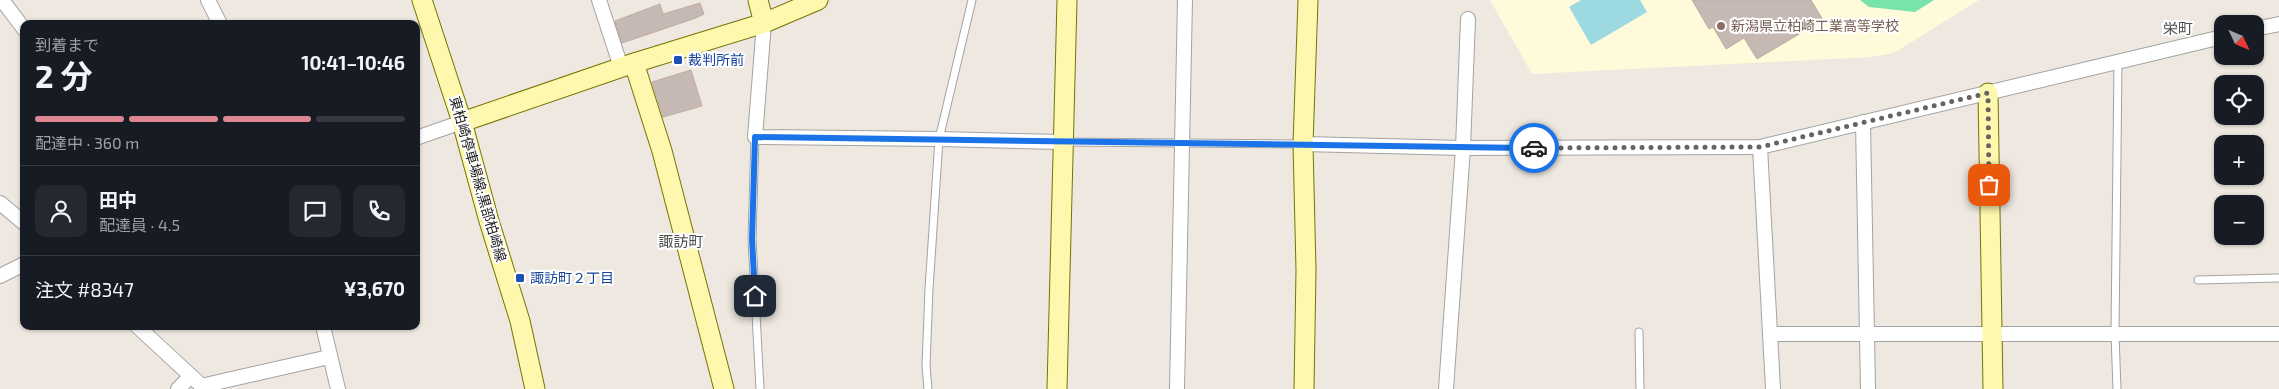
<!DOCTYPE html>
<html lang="ja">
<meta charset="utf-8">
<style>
:root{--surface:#171b24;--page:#242831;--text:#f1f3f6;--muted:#9ea1a6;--line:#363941;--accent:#df8693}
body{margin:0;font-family:"Exo 2","Noto Sans JP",sans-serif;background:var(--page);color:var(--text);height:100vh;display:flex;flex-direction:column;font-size:19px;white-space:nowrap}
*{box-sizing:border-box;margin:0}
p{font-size:16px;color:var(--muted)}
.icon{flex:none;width:28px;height:28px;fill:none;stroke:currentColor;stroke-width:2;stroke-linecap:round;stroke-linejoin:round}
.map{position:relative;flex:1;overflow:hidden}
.panel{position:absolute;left:20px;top:20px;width:400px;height:310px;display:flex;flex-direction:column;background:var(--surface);border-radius:10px;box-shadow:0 1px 4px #0004}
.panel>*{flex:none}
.needle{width:32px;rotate:134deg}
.controls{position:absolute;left:2214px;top:15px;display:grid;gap:10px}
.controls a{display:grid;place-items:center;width:50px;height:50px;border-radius:10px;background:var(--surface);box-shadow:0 1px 4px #0004;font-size:25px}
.pin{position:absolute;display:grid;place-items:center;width:42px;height:42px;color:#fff;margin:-21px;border-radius:10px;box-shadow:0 2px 8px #0006}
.courier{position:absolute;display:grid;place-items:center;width:50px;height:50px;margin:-25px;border:4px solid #1a73e8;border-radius:50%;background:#fff;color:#222;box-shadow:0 1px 6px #0007}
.head em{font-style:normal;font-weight:700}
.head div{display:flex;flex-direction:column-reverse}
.head{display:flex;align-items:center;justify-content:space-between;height:85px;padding:0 15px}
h1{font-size:32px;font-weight:700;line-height:38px}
.bar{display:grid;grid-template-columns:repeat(4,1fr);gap:8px 5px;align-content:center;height:60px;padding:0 15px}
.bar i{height:6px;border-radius:4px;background:var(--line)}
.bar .active{background:var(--accent)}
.bar p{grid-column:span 4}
.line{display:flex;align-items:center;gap:12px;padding:0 15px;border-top:1px solid var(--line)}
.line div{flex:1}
.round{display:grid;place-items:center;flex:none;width:52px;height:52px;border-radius:10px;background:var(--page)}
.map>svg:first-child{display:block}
.education{fill:#fffad9}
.pitch{fill:#78e4ac}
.water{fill:#9dd9e0}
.building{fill:#c6b9b4;stroke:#c1aca2}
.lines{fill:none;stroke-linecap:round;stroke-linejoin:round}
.lane-casing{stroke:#a3a3a3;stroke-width:9}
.street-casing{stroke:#a3a3a3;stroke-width:16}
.secondary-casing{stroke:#767400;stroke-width:21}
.lane{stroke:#fff;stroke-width:7}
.street{stroke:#fff;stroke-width:14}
.secondary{stroke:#fef8af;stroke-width:19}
.done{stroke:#666361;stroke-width:5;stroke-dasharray:0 9}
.route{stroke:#1a73e8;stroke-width:6}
.education-dot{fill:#8d6e63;stroke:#fff;stroke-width:2}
.transit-dot{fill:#1a4fb4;stroke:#fff;stroke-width:2}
.labels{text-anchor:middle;stroke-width:4;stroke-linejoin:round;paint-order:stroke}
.education-label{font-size:14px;fill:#785e54;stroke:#fff;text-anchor:start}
.transit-label{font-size:14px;fill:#164399;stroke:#fff;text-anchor:start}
.street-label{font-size:14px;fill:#1c1c1c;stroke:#fff}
.neighbourhood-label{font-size:15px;fill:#4f4f4f;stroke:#fff}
</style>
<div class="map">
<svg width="2279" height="389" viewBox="0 0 2279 389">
<rect width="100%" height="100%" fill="#eee8e0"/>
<polygon class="education" points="1490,0 1979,0 1894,53 1871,57 1532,74"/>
<polygon class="pitch" points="1860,0 1934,0 1915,12 1869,7"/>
<polygon class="water" points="1581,0 1640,0 1647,12 1591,45 1569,7"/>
<g class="building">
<polygon points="1692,0 1811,0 1823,20 1757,59 1744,38 1726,49 1713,27 1709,29"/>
<polygon points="700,3 704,14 696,18 622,43 615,21 660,4 663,14"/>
<polygon points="691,70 702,106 663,117 652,82"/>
</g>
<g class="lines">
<g class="lane-casing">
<g id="lane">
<polyline points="755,137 752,239 760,389"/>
<polyline points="1066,142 1302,144"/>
<polyline points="2198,280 2279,278"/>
<polyline points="1639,332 1640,389"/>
<polyline points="928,389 926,366 929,289 939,139 972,0"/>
<polyline points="2117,389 2115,334 2118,62"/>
</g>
</g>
<g class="street-casing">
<g id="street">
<polyline points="2,0 24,29"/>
<polyline points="208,0 220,24"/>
<polyline points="599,0 621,67"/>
<polyline points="764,23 755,137 939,139 1062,142"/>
<polyline points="2255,29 2279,24"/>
<polyline points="1863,122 1868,389"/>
<polyline points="416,138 462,122"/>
<polyline points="1303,144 1463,148 1760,147 2222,37"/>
<polyline points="1760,147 1773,389"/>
<polyline points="0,203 24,223"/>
<polyline points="0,276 24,264"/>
<polyline points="137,326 205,389"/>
<polyline points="323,326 338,389"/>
<polyline points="1770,334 2279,334"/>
<polyline points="201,386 329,357"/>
<polyline points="178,389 191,376"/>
<polyline points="1177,389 1185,0"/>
<polyline points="1446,389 1463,148 1468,19"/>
</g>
</g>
<g class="secondary-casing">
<g id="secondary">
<polyline points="422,0 462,122 489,221 520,321 535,389"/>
<polyline points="758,0 764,23"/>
<polyline points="634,63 662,151 724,389"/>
<polyline points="1988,93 1993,389"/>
<polyline points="462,122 634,63 764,23 818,0"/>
<polyline points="1057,389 1067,0"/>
<polyline points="1304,389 1306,270 1303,144 1308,0"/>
</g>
</g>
<use href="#lane" class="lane"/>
<use href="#street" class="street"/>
<use href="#secondary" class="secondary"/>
</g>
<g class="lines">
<polyline class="done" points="1534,148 1760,147 1988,93 1989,185"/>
<polyline class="route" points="755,296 752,239 755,137 1534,148"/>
</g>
<circle class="education-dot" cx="1721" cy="26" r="5"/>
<g class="transit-dot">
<rect x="673" y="55" width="10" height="10" rx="2.5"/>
<rect x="515" y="273" width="10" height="10" rx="2.5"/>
</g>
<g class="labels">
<g class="education-label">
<text x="1731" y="31">新潟県立柏崎工業高等学校</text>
</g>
<g class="transit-label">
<text x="688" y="65">裁判所前</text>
<text x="530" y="283">諏訪町２丁目</text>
</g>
<g class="street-label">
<text transform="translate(478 179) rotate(74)" y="5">東柏崎停車場線;黒部柏崎線</text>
</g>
<g class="neighbourhood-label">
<text x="2178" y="34">栄町</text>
<text x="681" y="247">諏訪町</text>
</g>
</g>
</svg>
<div class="controls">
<a><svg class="needle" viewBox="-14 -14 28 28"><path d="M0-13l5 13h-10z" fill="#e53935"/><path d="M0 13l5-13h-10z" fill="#9ea1a6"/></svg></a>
<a><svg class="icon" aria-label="locate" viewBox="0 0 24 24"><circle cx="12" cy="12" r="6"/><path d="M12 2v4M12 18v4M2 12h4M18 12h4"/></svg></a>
<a>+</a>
<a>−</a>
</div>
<div class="pin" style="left:1989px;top:185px;background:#ea580c"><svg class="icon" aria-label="bag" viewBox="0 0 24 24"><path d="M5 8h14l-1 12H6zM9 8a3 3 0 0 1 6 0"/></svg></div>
<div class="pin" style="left:755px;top:296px;background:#1f2937"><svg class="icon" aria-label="home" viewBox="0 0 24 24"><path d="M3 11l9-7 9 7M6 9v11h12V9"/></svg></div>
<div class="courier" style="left:1534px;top:148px"><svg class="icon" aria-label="car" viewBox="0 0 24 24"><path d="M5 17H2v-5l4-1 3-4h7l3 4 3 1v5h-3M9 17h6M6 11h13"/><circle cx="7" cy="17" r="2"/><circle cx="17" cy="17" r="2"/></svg></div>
<section class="panel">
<div class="head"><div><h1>2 分</h1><p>到着まで</p></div><em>10:41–10:46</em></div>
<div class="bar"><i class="active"></i><i class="active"></i><i class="active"></i><i></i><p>配達中 · 360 m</p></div>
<div class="line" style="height:90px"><a class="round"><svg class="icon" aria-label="person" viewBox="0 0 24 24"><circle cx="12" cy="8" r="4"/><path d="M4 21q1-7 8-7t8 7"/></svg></a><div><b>田中</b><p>配達員 · 4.5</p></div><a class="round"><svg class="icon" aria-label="chat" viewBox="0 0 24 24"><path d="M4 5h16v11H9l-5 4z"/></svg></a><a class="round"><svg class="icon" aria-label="phone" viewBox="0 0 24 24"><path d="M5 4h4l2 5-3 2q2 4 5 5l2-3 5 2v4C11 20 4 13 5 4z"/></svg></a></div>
<div class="line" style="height:65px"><div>注文 #8347</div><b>¥3,670</b></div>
</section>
</div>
